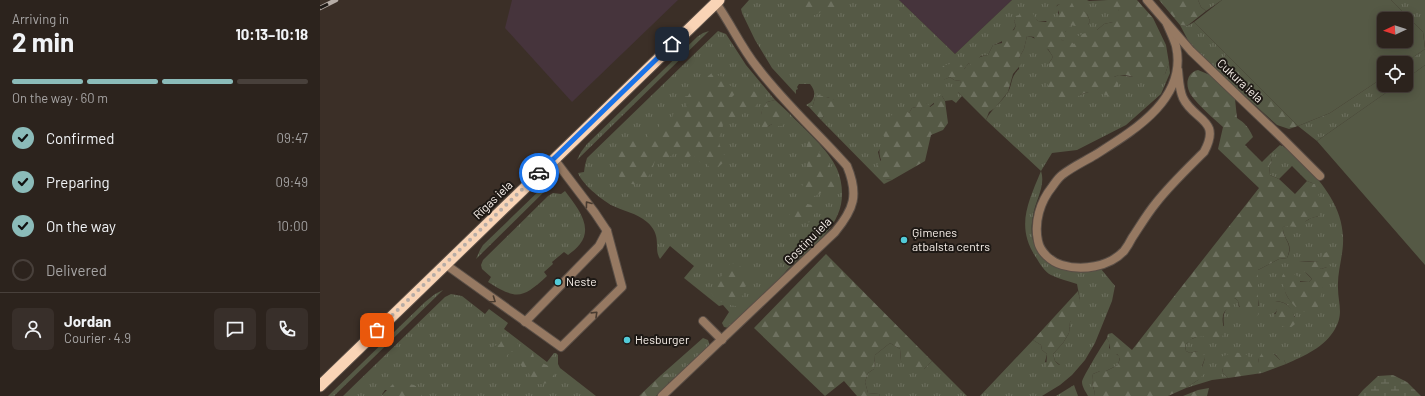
<!DOCTYPE html>
<meta charset="utf-8">
<style>
:root{--surface:#2c231d;--page:#382f2a;--text:#f1f3f6;--muted:#a6a4a4;--line:#48403b;--accent:#8bbbb9}
body{margin:0;font-family:Barlow,sans-serif;background:var(--page);color:var(--text);height:100vh;display:flex;flex-direction:column;font-size:15px;white-space:nowrap}
*{box-sizing:border-box;margin:0}
p{font-size:13px;color:var(--muted)}
.icon{flex:none;width:22px;height:22px;fill:none;stroke:currentColor;stroke-width:2;stroke-linecap:round;stroke-linejoin:round}
.map{position:relative;flex:1;overflow:hidden}
.details{display:flex;flex-direction:column;background:var(--surface);width:320px}
.details>*{flex:none}
.needle{width:26px;rotate:266deg}
.buttons{position:absolute;left:1057px;top:12px;display:grid;gap:8px}
.buttons a{display:grid;place-items:center;width:36px;height:36px;border-radius:6px;background:var(--surface);box-shadow:0 2px 10px #0003,0 0 0 1px var(--line);font-size:20px}
.pin{position:absolute;display:grid;place-items:center;width:34px;height:34px;color:#fff;margin:-17px;border-radius:8px;box-shadow:0 2px 6px #0006}
.courier{position:absolute;display:grid;place-items:center;width:40px;height:40px;margin:-20px;border:3px solid #1a73e8;border-radius:50%;background:#fff;color:#222;box-shadow:0 1px 5px #0007}
.head em{font-style:normal;font-weight:700}
.head div{display:flex;flex-direction:column-reverse}
.head{display:flex;align-items:center;justify-content:space-between;height:68px;padding:0 12px}
h1{font-size:26px;font-weight:700;line-height:30px}
.bar{display:grid;grid-template-columns:repeat(4,1fr);gap:6px 4px;align-content:center;height:48px;padding:0 12px}
.bar i{height:5px;border-radius:3px;background:var(--line)}
.bar .current{background:var(--accent)}
.bar p{grid-column:span 4}
.line{display:flex;align-items:center;gap:10px;padding:0 12px;border-top:1px solid var(--line)}
.line div{flex:1}
.round{display:grid;place-items:center;flex:none;width:42px;height:42px;border-radius:6px;background:var(--page)}
ol{padding:0 12px;list-style:none}
li{display:flex;align-items:center;gap:12px;height:44px}
li p{margin-inline-start:auto}
li .icon{padding:4px;border-radius:50%;background:var(--accent);color:#111;stroke-width:4}
li:last-child{color:var(--muted)}
li i{width:22px;height:22px;border:2px solid var(--line);border-radius:50%}
main{display:flex;flex:1;min-height:0}
.map>svg:first-child{display:block}
.commercial{fill:#46343c}
.grass{fill:url(#grass-tufts);fill-rule:evenodd}
.forest{fill:url(#forest-firs)}
.wetland{fill:url(#wetland-marsh)}
.garden{fill:#555945;fill-rule:evenodd}
.lines{fill:none;stroke-linecap:round;stroke-linejoin:round}
.service-casing{stroke:#594e46;stroke-width:10}
.minor-casing{stroke:#594e46;stroke-width:10}
.trunk-casing{stroke:#594e46;stroke-width:13}
.service{stroke:#967962;stroke-width:8}
.minor{stroke:#967962;stroke-width:8}
.trunk{stroke:#f9d4b6;stroke-width:11}
.rail-casing{stroke:#b6ada6;stroke-width:4.5}
.rail{stroke:#1e1915;stroke-width:3;stroke-dasharray:9;stroke-linecap:butt}
.oneway{stroke:#483b30}
.done{stroke:#b6aca6;stroke-width:4;stroke-dasharray:0 7.2}
.route{stroke:#1a73e8;stroke-width:5}
.poi-dot{fill:#52cbd9;stroke:#1e1915;stroke-width:1.5}
.labels{text-anchor:middle;stroke-width:4;stroke-linejoin:round;paint-order:stroke}
.street-label{font-size:12px;fill:#f8f0ea;stroke:#1e1915}
.poi-label{font-size:12px;fill:#f8f0ea;stroke:#1e1915;text-anchor:start}
</style>
<main>
<section class="details">
<div class="head"><div><h1>2 min</h1><p>Arriving in</p></div><em>10:13–10:18</em></div>
<div class="bar"><i class="current"></i><i class="current"></i><i class="current"></i><i></i><p>On the way · 60 m</p></div>
<ol>
<li><svg class="icon" aria-label="check" viewBox="0 0 24 24"><path d="M5 12l5 5 9-10"/></svg>Confirmed<p>09:47</p></li>
<li><svg class="icon" aria-label="check" viewBox="0 0 24 24"><path d="M5 12l5 5 9-10"/></svg>Preparing<p>09:49</p></li>
<li><svg class="icon" aria-label="check" viewBox="0 0 24 24"><path d="M5 12l5 5 9-10"/></svg>On the way<p>10:00</p></li>
<li><i></i>Delivered</li>
</ol>
<div class="line" style="height:72px"><a class="round"><svg class="icon" aria-label="person" viewBox="0 0 24 24"><circle cx="12" cy="8" r="4"/><path d="M4 21q1-7 8-7t8 7"/></svg></a><div><b>Jordan</b><p>Courier · 4.9</p></div><a class="round"><svg class="icon" aria-label="chat" viewBox="0 0 24 24"><path d="M4 5h16v11H9l-5 4z"/></svg></a><a class="round"><svg class="icon" aria-label="phone" viewBox="0 0 24 24"><path d="M5 4h4l2 5-3 2q2 4 5 5l2-3 5 2v4C11 20 4 13 5 4z"/></svg></a></div>
</section>
<div class="map">
<svg width="1105" height="396" viewBox="0 0 1105 396">
<defs>
<pattern id="grass-tufts" width="24" height="20" patternUnits="userSpaceOnUse"><rect width="24" height="20" fill="#555945"/><path d="M3 7l-1-3M5 7V3M7 7l1-3M15 17l-1-3M17 17v-4M19 17l1-3" fill="none" stroke="#6e7160"/></pattern>
<pattern id="forest-firs" width="22" height="20" patternUnits="userSpaceOnUse"><rect width="22" height="20" fill="#555945"/><path d="M5 1l3.5 6h-7zM16 11l3.5 6h-7z" fill="#6e7160"/></pattern>
<pattern id="wetland-marsh" width="20" height="14" patternUnits="userSpaceOnUse"><rect width="20" height="14" fill="#555945"/><path d="M1 5h8M5 5V1M11 12h8M15 12V8" fill="none" stroke="#6e7160"/></pattern>
</defs>
<rect width="100%" height="100%" fill="#3b2f27"/>
<g class="commercial">
<polygon points="192,0 358,0 252,102 185,28"/>
<polygon points="579,0 692,0 635,54"/>
</g>
<g class="grass">
<path d="M429,0H579L635,54L692,0H767L769,1L788,0L799,10L793,22L784,24L777,30L765,33L754,44L741,40L745,32L751,25H768L770,21L767,14L741,4L737,5L736,10H739L738,13L740,17L734,21H718C713,16 702,14 696,17L694,22L696,25C691,35 684,42 673,45L668,55L661,56L650,66L649,63L644,69L623,80L630,77L634,80L641,81L638,92L642,96L636,103L632,100L625,101L622,96L609,107L606,103L598,104L596,107L592,108C584,124 568,136 558,152L565,179L572,180L564,184L501,120L504,116L511,113L513,108L514,100L509,97L495,98L493,105L489,107L486,105L491,102C496,96 495,90 490,84H479L477,87L478,89L476,90V94L452,68L435,40L422,13L421,9Z"/>
<polygon points="878,0 902,0 886,11 881,7"/>
<polygon points="1071,0 1105,0 1105,47 1103,32"/>
<polygon points="874,22 906,54 902,64 904,77 871,46 860,25 867,26"/>
<polygon points="389,31 257,160 261,152 267,144 377,37 383,33"/>
<path d="M398,31L406,34L426,65L455,100L447,102C446,105 443,108 442,111C440,116 445,123 447,127L452,124L464,121L470,114C484,129 509,150 517,169C523,182 524,201 518,214C509,237 484,253 467,270C460,278 453,287 445,295C433,306 421,317 409,328L404,327L402,323L409,312L403,305L399,306L364,278L374,266L350,246L340,259C333,248 343,236 327,222C317,213 303,211 291,205C281,199 262,184 258,173L264,172L265,165L267,158Z"/>
<path d="M707,36C719,38 727,47 733,57L729,63V77L756,96L772,91L784,93L794,77L799,75L813,77L845,74L849,63L850,73L841,94L806,125L757,150L732,153L721,171C726,186 715,201 713,216C706,250 726,270 760,272C767,272 774,270 781,269L795,286L792,301L775,343L765,360L752,375L740,385L722,396H660L713,340L721,345L722,350L727,354L725,362L740,365L735,361L733,354L743,343L749,333L750,322L760,300L757,284C749,281 739,279 731,275C725,272 720,264 717,259C695,227 708,203 721,171L666,120C671,109 682,102 688,92C693,83 690,77 699,69V58L704,49Z"/>
<polygon points="1105,49 1105,65 1086,79 1086,63 1085,63"/>
<polygon points="1064,77 1064,85 1077,85 997,141 978,126 1010,113"/>
<path d="M960,145C971,150 977,157 986,166C1004,185 1022,208 1023,237C1024,254 1017,271 1018,288C1018,303 1024,314 1015,329C1005,347 984,356 966,364L964,360H960L955,354L939,358L938,363L902,368L903,373L908,378L892,380L866,388L878,380L885,358L877,351L870,353L866,351L865,346L869,340L904,326C902,312 906,309 915,298L918,301L919,307L939,306L938,299V270L959,259L967,258C975,242 962,240 963,227L969,225L976,227L991,218L999,216L995,184L987,181L972,166L959,179L950,175L949,166L952,162L950,154ZM990,261H999V268L1001,269L1007,267L1002,288L979,309C968,300 964,295 964,280L989,282L992,279L986,273L979,262ZM955,301C968,302 969,306 975,317L954,314L957,311Z"/>
<polygon points="233,183 156,259 160,250 163,245 223,187"/>
<path d="M245,191C256,206 274,226 260,244C257,248 252,252 248,255L244,252L232,262L233,264L224,272L227,276C202,299 197,300 168,282L171,277L162,269L161,265L163,260L228,196L233,193L241,194Z"/>
<polygon points="123,290 14,396 8,396 105,302 115,294"/>
<polygon points="131,294 142,296 165,314 169,309 188,323 184,329 227,362 234,353 236,353 238,355 238,364 240,368 276,396 102,396 102,390 65,390 61,396 23,396 125,297"/>
<polygon points="383,338 388,340 390,346 349,385 348,381 340,376"/>
<path d="M787,338L789,342V348L800,357L798,365L786,371H780L773,374C770,383 775,388 775,396H768C766,392 762,387 762,382C762,378 783,344 787,338Z"/>
<polygon points="570,343 580,349 581,361 604,369 612,361 647,396 560,396 559,394 548,393 545,382 548,373 554,369 555,355"/>
<polygon points="754,385 758,396 736,396"/>
</g>
<g class="forest">
<path d="M479,0H528C522,8 514,10 506,7C501,13 491,20 483,12C480,9 480,4 479,0Z"/>
<path d="M788,0H817L833,18L846,45L849,63L845,74L825,83C816,78 805,72 794,77L798,83L799,90L791,98C777,89 761,90 750,103L736,105L726,96L729,77V63L733,57L728,49L718,47L714,37L707,36L704,49L699,58L703,62L693,74L688,92L675,108L669,112L666,120L638,92V88L641,81L634,80L630,77L623,80L620,78V72L623,66L633,63H640L644,69L649,63L650,65C656,59 659,56 668,55L673,45L682,43V36L686,32L694,30L696,25L694,22L696,16L699,15L701,9L708,7C714,13 713,16 718,21L726,22L729,18L733,21L739,17V10H736V7C739,2 747,3 752,3L755,9H761L767,14L770,21L768,25L755,26L751,25L748,30L745,32V37L741,40L750,41L754,44L758,36L765,33L766,30H777L784,24L793,22L792,16L799,10L787,7Z"/>
<polygon points="839,0 878,0 881,7 886,11 867,26 860,25"/>
<polygon points="906,54 978,126 969,129 957,125 904,77 902,64"/>
<path d="M878,70L890,75L915,99L917,118C925,123 929,128 933,137L925,145L942,162L950,154L952,162L949,166L950,175L959,179L975,194L987,181L995,184L1002,206L999,216C991,218 986,219 981,227C974,228 970,225 963,227C962,240 974,242 967,258L959,259L938,270V299L939,314C928,326 920,312 918,301L915,298C914,300 914,303 913,304C909,309 904,309 903,316C901,327 908,328 900,341H895L891,336C879,337 872,335 865,346L866,351L870,353L877,351L883,353L885,358L882,366L884,374L878,380L866,388L848,396H775C775,388 770,383 773,374L780,371H786L798,365L800,358L797,354H792C789,348 790,343 787,338L788,334L792,333L812,350L939,188L898,149L903,127C892,117 880,107 871,95C865,86 866,73 878,70Z"/>
<path d="M392,73H396L399,76L406,77L409,81V85L413,87L416,93L412,97V98L416,97L426,89L428,92L434,91L441,97L440,103L437,104L434,108H428C423,116 414,120 404,117L402,120C405,132 399,132 399,141C400,151 406,151 404,162L396,169L390,168L387,164L381,163L375,157L371,156L365,159L362,156L361,150C356,150 356,152 352,155C348,159 341,159 335,159C334,166 331,174 326,179C311,193 289,176 298,157L297,153L299,150L302,149L306,143L315,137L319,139L322,143H326L328,139L327,134L332,131L334,128L339,127L340,123H345L347,119L352,118L354,112L367,108V104L362,101L363,97L368,96L370,92H373L376,90L379,92H382L388,76Z"/>
<path d="M499,95C503,96 508,99 512,96L514,100L518,102V105L516,108H514L513,113H511V117L504,116L501,120L489,107L493,105L495,98Z"/>
<path d="M618,96H622L625,101L628,123L623,130L611,135L605,161L572,180L565,179L558,173L557,165L561,160C558,151 559,146 566,140C556,125 570,116 581,108L589,113L592,108L596,107L599,101L602,98L610,107L614,104V100Z"/>
<path d="M455,100L470,114C468,118 464,121 463,126H457L452,124L447,127H442L439,124V117C442,115 441,113 442,110C443,107 446,105 447,102Z"/>
<path d="M488,141H491L501,149L499,153L501,156L498,160H501L504,157L508,158L510,167L508,173L511,176L510,179L515,186C510,190 508,189 503,192C495,196 487,201 481,190L484,180L487,177L485,172C488,167 488,162 485,156C487,151 486,146 488,141Z"/>
<path d="M479,199L484,200L487,204L492,205C495,212 495,217 490,222C485,223 478,225 474,223C464,218 474,203 479,199Z"/>
<path d="M1011,250H1016V255L1012,261L1000,265V268L1001,269L1007,267L1012,266L1013,271L1011,277L1005,279L997,310C994,310 990,312 987,312C977,312 966,298 964,288C963,284 964,280 962,276L965,272L971,270L975,275L980,277V282H989L992,279C988,273 982,271 978,265L979,262L999,261L1003,254Z"/>
<polygon points="506,254 612,361 604,369 590,371 581,361 580,349 570,343 555,355 554,369 548,373 545,382 548,393 559,394 560,396 537,396 524,381 505,396 434,328"/>
<path d="M411,263L419,264L421,268L427,269L430,277L427,282V285L423,289V295L420,299L421,302L418,306C409,306 385,299 393,285C395,282 398,281 399,277L402,276V272L406,271V268Z"/>
<polygon points="758,291 760,300 759,312 750,322 749,333 743,343 733,354 735,361 740,366 737,369 731,372 726,369 727,354 722,350 721,345 713,340"/>
<path d="M955,301C969,302 975,310 975,324L969,329C962,325 958,326 952,320L957,311L954,304Z"/>
<path d="M186,337L190,340L194,339L197,342L199,347L204,348L213,353L214,358L210,364L213,365L219,362C222,363 228,365 231,368C241,380 227,385 217,384L208,372L203,369L195,353L193,352H189L186,358C179,360 175,359 172,352L174,346L180,344L181,340Z"/>
<path d="M952,352L960,360H964L966,364L942,373L908,378L903,373L902,368L900,367L898,364V358C907,354 918,350 927,355C929,357 931,361 933,363H938L939,358L942,353Z"/>
<polygon points="348,373 350,376 348,381 349,385 336,396 319,396 340,376"/>
<polygon points="80,382 94,385 102,390 102,396 61,396 73,384"/>
<polygon points="889,388 887,396 863,396 878,390"/>
</g>
<polygon class="wetland" points="1073,375 1087,382 1101,396 1038,396 1043,390 1058,376"/>
<g class="garden">
<path d="M902,0H1071L1103,32L1105,49L1085,63H1064V77L1010,113L978,126L874,22ZM1064,19H1086V41H1064Z"/>
<polygon points="1105,65 1105,265 997,141 1077,85 1086,85 1086,79"/>
</g>
<g class="lines">
<g class="service-casing">
<g id="service">
<path d="M847,24C850,31 854,39 856,46C868,99 813,131 775,155C765,161 752,167 742,175C738,178 735,183 732,187C720,202 714,222 718,241C720,252 731,262 742,265C762,271 789,267 804,251C807,247 810,242 812,238C820,226 827,214 836,203C850,185 868,168 884,152C902,119 874,121 863,98C859,89 859,79 858,70"/>
<polyline points="125,264 241,347 302,287 287,231 275,213 234,159"/>
<polyline points="383,321 402,340"/>
<polyline points="205,322 279,246 287,231"/>
</g>
</g>
<g class="minor-casing">
<g id="minor">
<polyline points="827,0 871,51 962,138 1000,176"/>
<path d="M342,396L515,232C534,209 539,195 527,166C498,133 464,103 437,67C421,47 411,24 396,3"/>
</g>
</g>
<g class="trunk-casing">
<polyline id="trunk" points="0,386 399,0"/>
</g>
<use href="#service" class="service"/>
<use href="#minor" class="minor"/>
<use href="#trunk" class="trunk"/>
<g class="rail-casing">
<polyline id="rail" points="0,8 16,0"/>
</g>
<use href="#rail" class="rail"/>
</g>
<defs><path id="oneway-chevron" d="M-2-3.5L2.5 0L-2 3.5" fill="none" stroke-width="1.6" stroke-linecap="round" stroke-linejoin="round"/></defs>
<g class="oneway">
<use href="#oneway-chevron" transform="translate(268 204) rotate(-127)"/>
<use href="#oneway-chevron" transform="translate(173 300) rotate(35)"/>
<use href="#oneway-chevron" transform="translate(275 314) rotate(-44)"/>
</g>
<g class="lines">
<polyline class="done" points="57,330 219,173"/>
<polyline class="route" points="219,173 352,44"/>
</g>
<g class="poi-dot">
<circle cx="584" cy="240" r="4"/>
<circle cx="238" cy="282" r="4"/>
<circle cx="307" cy="340" r="4"/>
</g>
<g class="labels">
<g class="street-label">
<text transform="translate(920 81) rotate(43)" y="4">Cukura iela</text>
<text transform="translate(173 200) rotate(-44)" y="4">Rīgas iela</text>
<text transform="translate(488 241) rotate(-45)" y="4">Gostiņu iela</text>
</g>
<g class="poi-label">
<text x="592" y="237">Ģimenes<tspan x="592" dy="14">atbalsta centrs</tspan></text>
<text x="246" y="286">Neste</text>
<text x="315" y="344">Hesburger</text>
</g>
</g>
</svg>
<div class="buttons">
<a><svg class="needle" viewBox="-14 -14 28 28"><path d="M0-13l5 13h-10z" fill="#e53935"/><path d="M0 13l5-13h-10z" fill="#a6a4a4"/></svg></a>
<a><svg class="icon" aria-label="locate" viewBox="0 0 24 24"><circle cx="12" cy="12" r="6"/><path d="M12 2v4M12 18v4M2 12h4M18 12h4"/></svg></a>
</div>
<div class="pin" style="left:57px;top:330px;background:#ea580c"><svg class="icon" aria-label="bag" viewBox="0 0 24 24"><path d="M5 8h14l-1 12H6zM9 8a3 3 0 0 1 6 0"/></svg></div>
<div class="pin" style="left:352px;top:44px;background:#1f2937"><svg class="icon" aria-label="home" viewBox="0 0 24 24"><path d="M3 11l9-7 9 7M6 9v11h12V9"/></svg></div>
<div class="courier" style="left:219px;top:173px"><svg class="icon" aria-label="car" viewBox="0 0 24 24"><path d="M5 17H2v-5l4-1 3-4h7l3 4 3 1v5h-3M9 17h6M6 11h13"/><circle cx="7" cy="17" r="2"/><circle cx="17" cy="17" r="2"/></svg></div>
</div>
</main>
